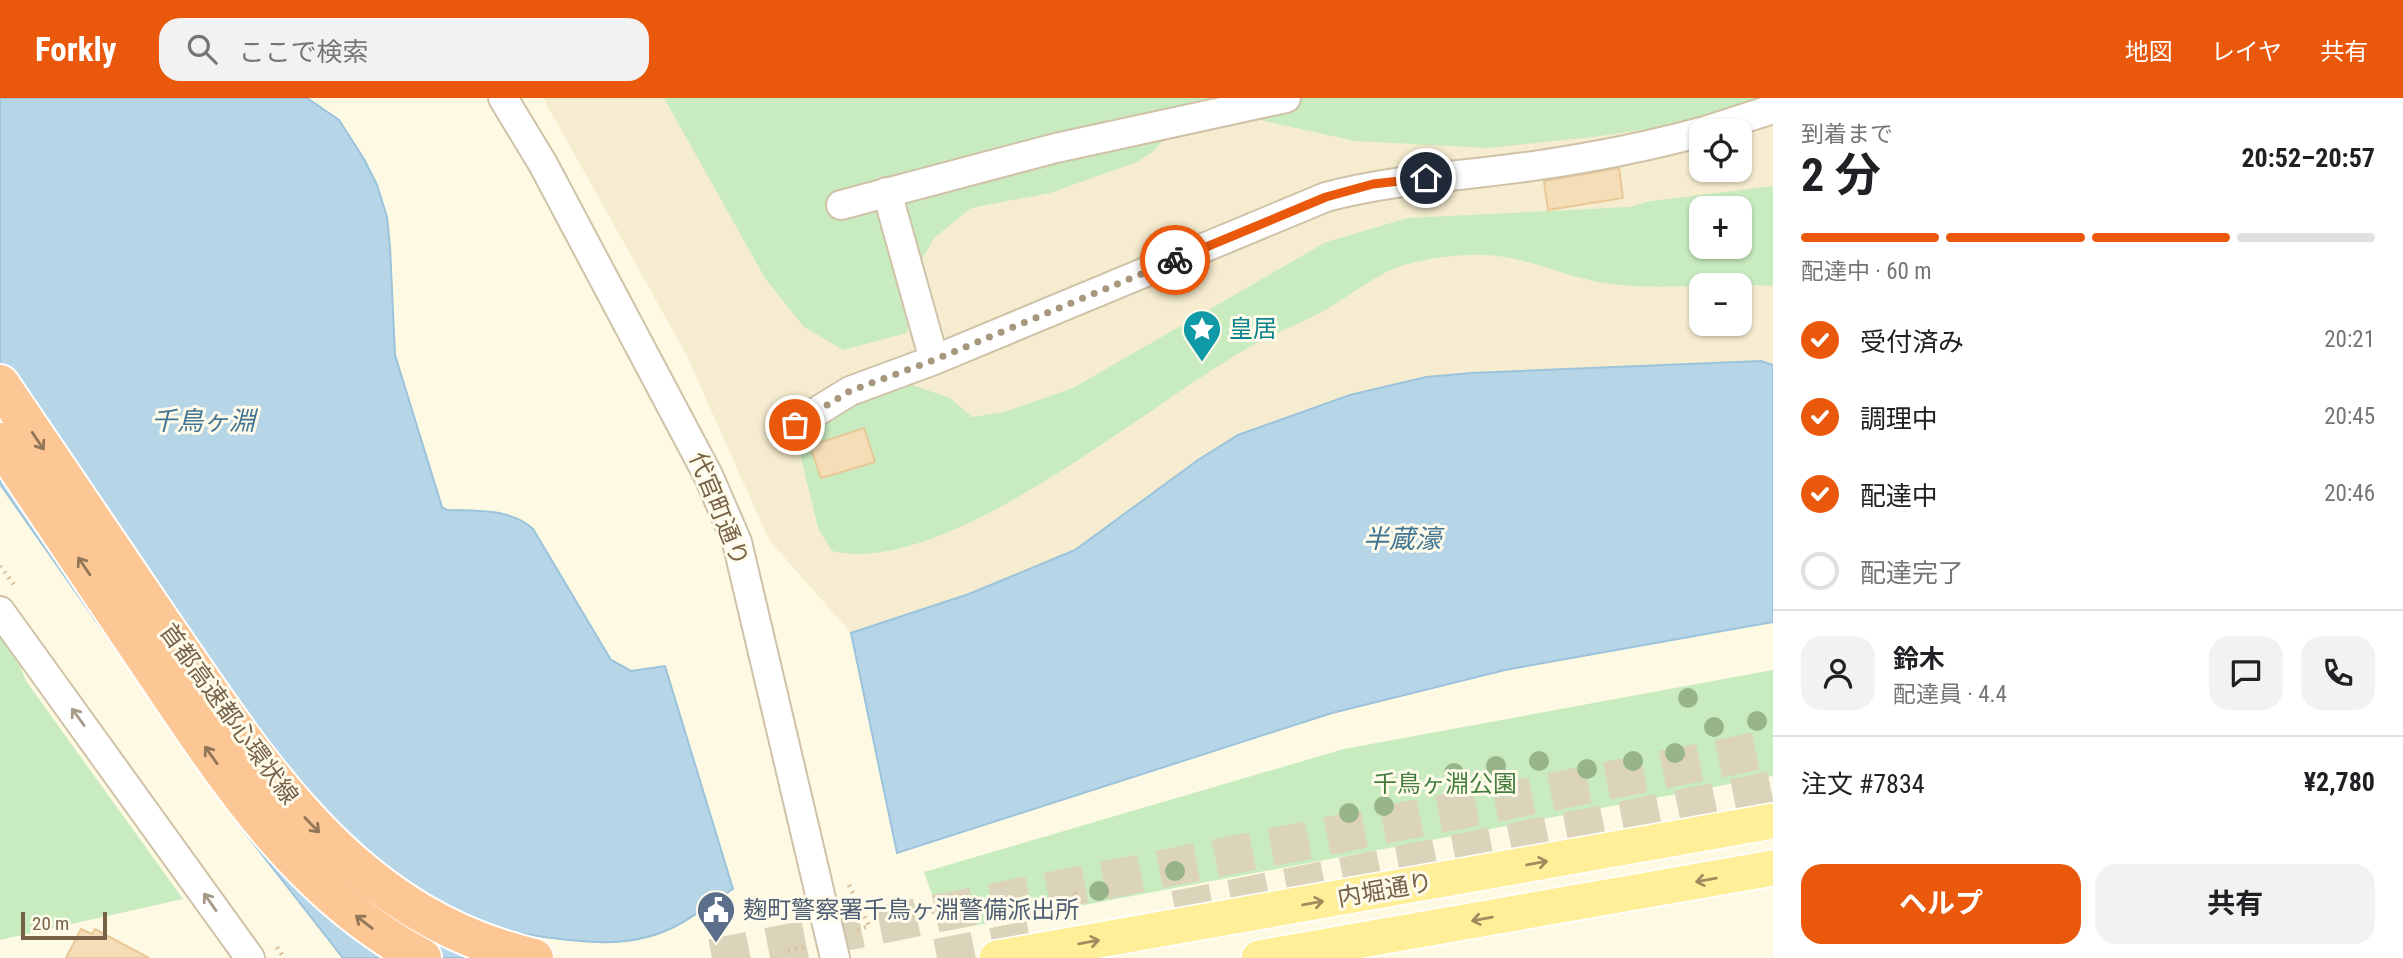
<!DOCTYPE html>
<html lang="ja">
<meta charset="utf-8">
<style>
:root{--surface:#fff;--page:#f2f2f2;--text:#202124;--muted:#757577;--line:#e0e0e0;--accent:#ea580c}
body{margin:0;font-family:"Roboto Condensed","Noto Sans JP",sans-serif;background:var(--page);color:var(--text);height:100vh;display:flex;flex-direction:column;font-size:26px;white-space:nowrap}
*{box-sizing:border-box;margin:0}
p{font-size:23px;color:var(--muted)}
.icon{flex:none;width:38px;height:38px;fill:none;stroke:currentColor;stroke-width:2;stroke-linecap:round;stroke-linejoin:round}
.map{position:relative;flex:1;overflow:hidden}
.drawer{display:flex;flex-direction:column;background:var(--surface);width:630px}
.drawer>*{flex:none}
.controls{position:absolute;left:1689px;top:21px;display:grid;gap:14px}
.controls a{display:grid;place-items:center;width:63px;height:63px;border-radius:14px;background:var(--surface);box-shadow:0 2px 5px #0004;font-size:35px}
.scale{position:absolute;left:21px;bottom:18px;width:86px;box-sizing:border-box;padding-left:7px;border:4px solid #776247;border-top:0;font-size:19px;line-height:24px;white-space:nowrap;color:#776247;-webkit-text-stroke:5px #fffbea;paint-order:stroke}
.pin{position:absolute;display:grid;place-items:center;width:60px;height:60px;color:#fff;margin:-30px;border:4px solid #fff;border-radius:50%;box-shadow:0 2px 7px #0007}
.courier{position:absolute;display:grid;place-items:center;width:70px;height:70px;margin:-35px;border:5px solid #ea580c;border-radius:50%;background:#fff;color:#222;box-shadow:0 2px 9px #0007}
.headline em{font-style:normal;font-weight:700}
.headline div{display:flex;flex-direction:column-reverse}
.headline{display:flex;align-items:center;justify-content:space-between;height:119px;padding:0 28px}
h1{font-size:46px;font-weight:700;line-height:52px}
.bar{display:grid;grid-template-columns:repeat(4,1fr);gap:10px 7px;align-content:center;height:84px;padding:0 28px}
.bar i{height:9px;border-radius:5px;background:var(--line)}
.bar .active{background:var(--accent)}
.bar p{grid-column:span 4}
.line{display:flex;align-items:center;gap:18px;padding:0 28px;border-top:2px solid var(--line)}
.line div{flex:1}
.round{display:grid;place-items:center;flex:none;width:74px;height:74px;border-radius:21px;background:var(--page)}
ol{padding:0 28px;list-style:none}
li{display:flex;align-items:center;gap:21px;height:77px}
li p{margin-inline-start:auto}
li .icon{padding:7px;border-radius:50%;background:var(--accent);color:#fff;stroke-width:4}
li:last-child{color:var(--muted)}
li i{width:38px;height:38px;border:4px solid var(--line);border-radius:50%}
.button{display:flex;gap:14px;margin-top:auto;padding:14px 28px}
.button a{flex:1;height:80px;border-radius:21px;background:var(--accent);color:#fff;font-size:28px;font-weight:700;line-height:80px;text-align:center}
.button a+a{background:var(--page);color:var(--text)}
header{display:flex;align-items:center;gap:42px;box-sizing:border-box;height:98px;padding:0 35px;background:var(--accent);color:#fff}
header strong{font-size:33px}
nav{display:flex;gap:38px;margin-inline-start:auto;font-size:24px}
.search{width:490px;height:63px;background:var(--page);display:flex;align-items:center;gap:18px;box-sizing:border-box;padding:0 24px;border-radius:21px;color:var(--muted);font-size:26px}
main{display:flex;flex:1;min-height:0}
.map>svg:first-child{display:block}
.residential{fill:#f6edd0;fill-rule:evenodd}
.green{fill:#c8ecc0;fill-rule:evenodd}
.water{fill:#b6d6e8;stroke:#9bc3db;stroke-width:2}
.building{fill:#f5ddb8;stroke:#e9c898;stroke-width:2}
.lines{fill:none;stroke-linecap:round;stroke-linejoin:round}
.highway-tunnel{stroke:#dcd3bb;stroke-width:38;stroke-dasharray:38 19;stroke-linecap:butt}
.minor-casing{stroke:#d0c2a8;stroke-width:32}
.major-casing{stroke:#fff;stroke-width:38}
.highway-casing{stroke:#fff;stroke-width:42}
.path{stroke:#dac19b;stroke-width:4.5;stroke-dasharray:2 5;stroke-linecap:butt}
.minor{stroke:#fff;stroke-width:28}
.major{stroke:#ffef98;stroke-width:35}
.highway{stroke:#fcc695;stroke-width:38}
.tree{fill:#97b588}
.oneway{stroke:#927657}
.oneway2{stroke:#a79987}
.oneway3{stroke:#a08c5f}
.done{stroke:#a6977d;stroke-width:7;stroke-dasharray:0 12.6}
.route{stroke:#ea580c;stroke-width:9}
.labels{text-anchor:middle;stroke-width:6;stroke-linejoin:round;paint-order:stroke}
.culture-label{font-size:24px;fill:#0d838f;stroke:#fffbea;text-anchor:start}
.street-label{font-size:24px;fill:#776247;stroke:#fffbea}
.park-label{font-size:24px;fill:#437e3e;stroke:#fffbea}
.service-label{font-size:24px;fill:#4e5e75;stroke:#fffbea;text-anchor:start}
.water-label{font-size:26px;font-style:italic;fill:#427594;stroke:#fffbea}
</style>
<header>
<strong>Forkly</strong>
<div class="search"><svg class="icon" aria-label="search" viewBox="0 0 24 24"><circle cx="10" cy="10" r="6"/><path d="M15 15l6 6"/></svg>ここで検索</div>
<nav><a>地図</a><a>レイヤ</a><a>共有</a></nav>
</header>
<main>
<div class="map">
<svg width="1773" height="860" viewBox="0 0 1773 860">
<rect width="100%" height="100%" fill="#fef9e2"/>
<path class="residential" d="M543,0H1773V267L1760,263L1426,279L1350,297L1238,337L1198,362L1075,452L969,496L851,535L769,442L686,256ZM1701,33H1740V72H1701ZM1701,110H1740V149H1701ZM1701,187H1740V226H1701Z"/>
<g class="green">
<polygon points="664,0 1773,0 1748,16 1601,38 1488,50 1355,43 1260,22 1189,12 1154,53 1137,64 1050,95 971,110 934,140 918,169 907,235 843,252 803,228 765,180"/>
<path d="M1773,88V188C1717,183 1661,194 1605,185C1577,181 1551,170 1524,163C1483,152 1444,157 1404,167C1379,174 1345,201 1322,214C1300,226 1276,234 1255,246C1153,301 948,481 832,453L818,430L797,343L814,312L909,286L950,300L972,319L1004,314L1073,290L1326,144L1408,120L1629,109L1651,103ZM1701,110H1740V149H1701Z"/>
<polygon points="0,531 12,548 26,583 183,801 0,842"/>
<polygon points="1773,572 1773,678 945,833 924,774 1344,651"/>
</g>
<g class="water">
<path d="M0,0H307L339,22L364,61L377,87L387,119L390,149L395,257L442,409L447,412C477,413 510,410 533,431L611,562L631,573L665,568L733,791C714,803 694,819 674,829C626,853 574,843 523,836L520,860H343L239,727L0,386Z"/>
<polygon points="1761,263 1773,267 1773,524 1505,572 1332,615 897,755 851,535 969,496 1075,452 1198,362 1238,337 1350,297 1426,279 1472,275"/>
</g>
<g class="building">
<polygon points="1619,70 1623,100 1548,112 1544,83"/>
<polygon points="864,330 875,364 821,380 810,348"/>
<polygon points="81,831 92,836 95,831 149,860 66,860"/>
</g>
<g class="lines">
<g class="highway-tunnel">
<polyline points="1175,812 1773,692"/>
<polyline points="712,860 1773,650"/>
<polyline points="937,860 1033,841"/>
</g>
<g class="minor-casing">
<g id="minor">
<polyline points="503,0 543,66 708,377 737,444 835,860"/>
<polyline points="1705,33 1773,11"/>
<polyline points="887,94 934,262"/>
<polyline points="841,107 1056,50 1286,0"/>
<path d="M795,327L850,293L934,262L1326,99C1394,81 1463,78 1533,68C1589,60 1646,49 1701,34"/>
<polyline points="0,513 250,860"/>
</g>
</g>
<g class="major-casing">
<g id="major">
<polyline points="997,860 1773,723"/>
<polyline points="1259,860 1773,770"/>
</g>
</g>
<g class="highway-casing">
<g id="highway">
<path d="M0,286C54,367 109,447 163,527C262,671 352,817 534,860"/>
<path d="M0,344C49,418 99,491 148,564C224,676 298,795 422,860"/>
</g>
</g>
<g class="path">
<polyline points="0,468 15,488"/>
<polyline points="849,787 869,828 854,833"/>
<polyline points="1075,794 1080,813"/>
<polyline points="904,817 979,809"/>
<polyline points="277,849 284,860"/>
<polyline points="788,853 806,848"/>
</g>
<use href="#minor" class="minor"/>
<use href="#major" class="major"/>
<use href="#highway" class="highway"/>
</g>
<g class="tree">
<circle cx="1688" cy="600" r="10"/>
<circle cx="1757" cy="623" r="10"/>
<circle cx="1714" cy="629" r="10"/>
<circle cx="1675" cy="655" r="10"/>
<circle cx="1539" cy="663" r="10"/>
<circle cx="1633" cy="663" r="10"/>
<circle cx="1496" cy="668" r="10"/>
<circle cx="1587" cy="671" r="10"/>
<circle cx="1454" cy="675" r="10"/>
<circle cx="1384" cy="708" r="10"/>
<circle cx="1349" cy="715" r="10"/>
<circle cx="1175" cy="773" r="10"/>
<circle cx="1099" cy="793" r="10"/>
</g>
<defs><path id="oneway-shaft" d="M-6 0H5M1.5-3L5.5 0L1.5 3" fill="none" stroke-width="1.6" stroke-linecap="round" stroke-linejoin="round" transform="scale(1.75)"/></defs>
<g class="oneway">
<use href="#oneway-shaft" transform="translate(38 343) rotate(56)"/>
<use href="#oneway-shaft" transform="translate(84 468) rotate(-124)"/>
<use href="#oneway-shaft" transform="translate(211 657) rotate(-125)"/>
<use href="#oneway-shaft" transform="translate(312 727) rotate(46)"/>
<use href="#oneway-shaft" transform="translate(364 824) rotate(-142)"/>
</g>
<g class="oneway2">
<use href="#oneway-shaft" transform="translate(78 619) rotate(-126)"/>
<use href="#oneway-shaft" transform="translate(210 804) rotate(-125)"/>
</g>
<g class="oneway3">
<use href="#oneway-shaft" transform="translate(1537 765) rotate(-10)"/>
<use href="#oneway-shaft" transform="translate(1706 782) rotate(170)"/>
<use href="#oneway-shaft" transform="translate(1313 805) rotate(-10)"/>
<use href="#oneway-shaft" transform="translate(1482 821) rotate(170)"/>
<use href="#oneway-shaft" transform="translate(1089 844) rotate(-10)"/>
</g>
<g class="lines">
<polyline class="done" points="795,327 850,293 934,262 1175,162"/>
<polyline class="route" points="1175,162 1326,99 1373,86 1426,80"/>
</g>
<defs>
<g id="sight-pin" transform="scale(2.0125)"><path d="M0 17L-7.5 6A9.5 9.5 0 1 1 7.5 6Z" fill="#0f9aa8" stroke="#fffbea"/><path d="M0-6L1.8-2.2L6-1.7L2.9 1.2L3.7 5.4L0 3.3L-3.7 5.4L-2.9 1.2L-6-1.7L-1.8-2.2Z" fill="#fff"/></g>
<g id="civic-pin" transform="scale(2.0125)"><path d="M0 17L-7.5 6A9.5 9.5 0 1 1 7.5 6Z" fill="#5c6f8a" stroke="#fffbea"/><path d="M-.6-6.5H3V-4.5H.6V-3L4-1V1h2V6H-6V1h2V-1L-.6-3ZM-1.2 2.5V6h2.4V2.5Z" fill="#fff"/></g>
</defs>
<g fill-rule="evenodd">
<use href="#sight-pin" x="1202" y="231"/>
<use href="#civic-pin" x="716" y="812"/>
</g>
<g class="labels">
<g class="culture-label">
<text x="1229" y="239">皇居</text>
</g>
<g class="street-label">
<text transform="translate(719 411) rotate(68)" y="8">代官町通り</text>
<text transform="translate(229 616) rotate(54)" y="8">首都高速都心環状線</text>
<text transform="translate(1385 792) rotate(-10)" y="8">内堀通り</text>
</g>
<g class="park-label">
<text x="1445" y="694">千鳥ヶ淵公園</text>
</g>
<g class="service-label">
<text x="743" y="820">麹町警察署千鳥ヶ淵警備派出所</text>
</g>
<g class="water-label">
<text x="203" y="332">千鳥ヶ淵</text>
<text x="1402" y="450">半蔵濠</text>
</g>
</g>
</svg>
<div class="controls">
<a><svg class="icon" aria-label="locate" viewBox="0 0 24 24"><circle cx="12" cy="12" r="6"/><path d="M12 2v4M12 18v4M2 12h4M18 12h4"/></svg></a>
<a>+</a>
<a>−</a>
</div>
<div class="scale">20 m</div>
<div class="pin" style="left:795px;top:327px;background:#ea580c"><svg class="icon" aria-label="bag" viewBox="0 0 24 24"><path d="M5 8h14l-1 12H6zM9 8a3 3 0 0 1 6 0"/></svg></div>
<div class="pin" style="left:1426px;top:80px;background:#1f2937"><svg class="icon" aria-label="home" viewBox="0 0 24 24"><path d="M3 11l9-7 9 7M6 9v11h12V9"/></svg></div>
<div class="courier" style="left:1175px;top:162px"><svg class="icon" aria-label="bike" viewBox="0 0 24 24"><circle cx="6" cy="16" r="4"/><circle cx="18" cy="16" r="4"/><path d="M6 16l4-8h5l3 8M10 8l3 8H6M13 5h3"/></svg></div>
</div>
<section class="drawer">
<div class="headline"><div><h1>2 分</h1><p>到着まで</p></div><em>20:52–20:57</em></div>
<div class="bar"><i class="active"></i><i class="active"></i><i class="active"></i><i></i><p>配達中 · 60 m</p></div>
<ol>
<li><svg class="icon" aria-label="check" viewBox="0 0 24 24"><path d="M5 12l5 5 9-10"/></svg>受付済み<p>20:21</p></li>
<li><svg class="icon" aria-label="check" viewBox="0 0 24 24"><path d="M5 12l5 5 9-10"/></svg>調理中<p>20:45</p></li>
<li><svg class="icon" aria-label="check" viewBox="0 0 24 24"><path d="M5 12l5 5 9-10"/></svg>配達中<p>20:46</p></li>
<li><i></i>配達完了</li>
</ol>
<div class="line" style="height:126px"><a class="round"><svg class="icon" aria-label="person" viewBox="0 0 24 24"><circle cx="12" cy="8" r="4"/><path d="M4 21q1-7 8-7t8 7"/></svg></a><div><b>鈴木</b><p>配達員 · 4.4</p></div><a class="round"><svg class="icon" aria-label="chat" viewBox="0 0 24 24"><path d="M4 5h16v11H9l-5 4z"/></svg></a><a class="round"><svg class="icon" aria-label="phone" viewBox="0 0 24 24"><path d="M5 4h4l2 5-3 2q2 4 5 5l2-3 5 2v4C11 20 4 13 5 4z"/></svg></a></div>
<div class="line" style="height:91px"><div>注文 #7834</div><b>¥2,780</b></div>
<div class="button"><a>ヘルプ</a><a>共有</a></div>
</section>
</main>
